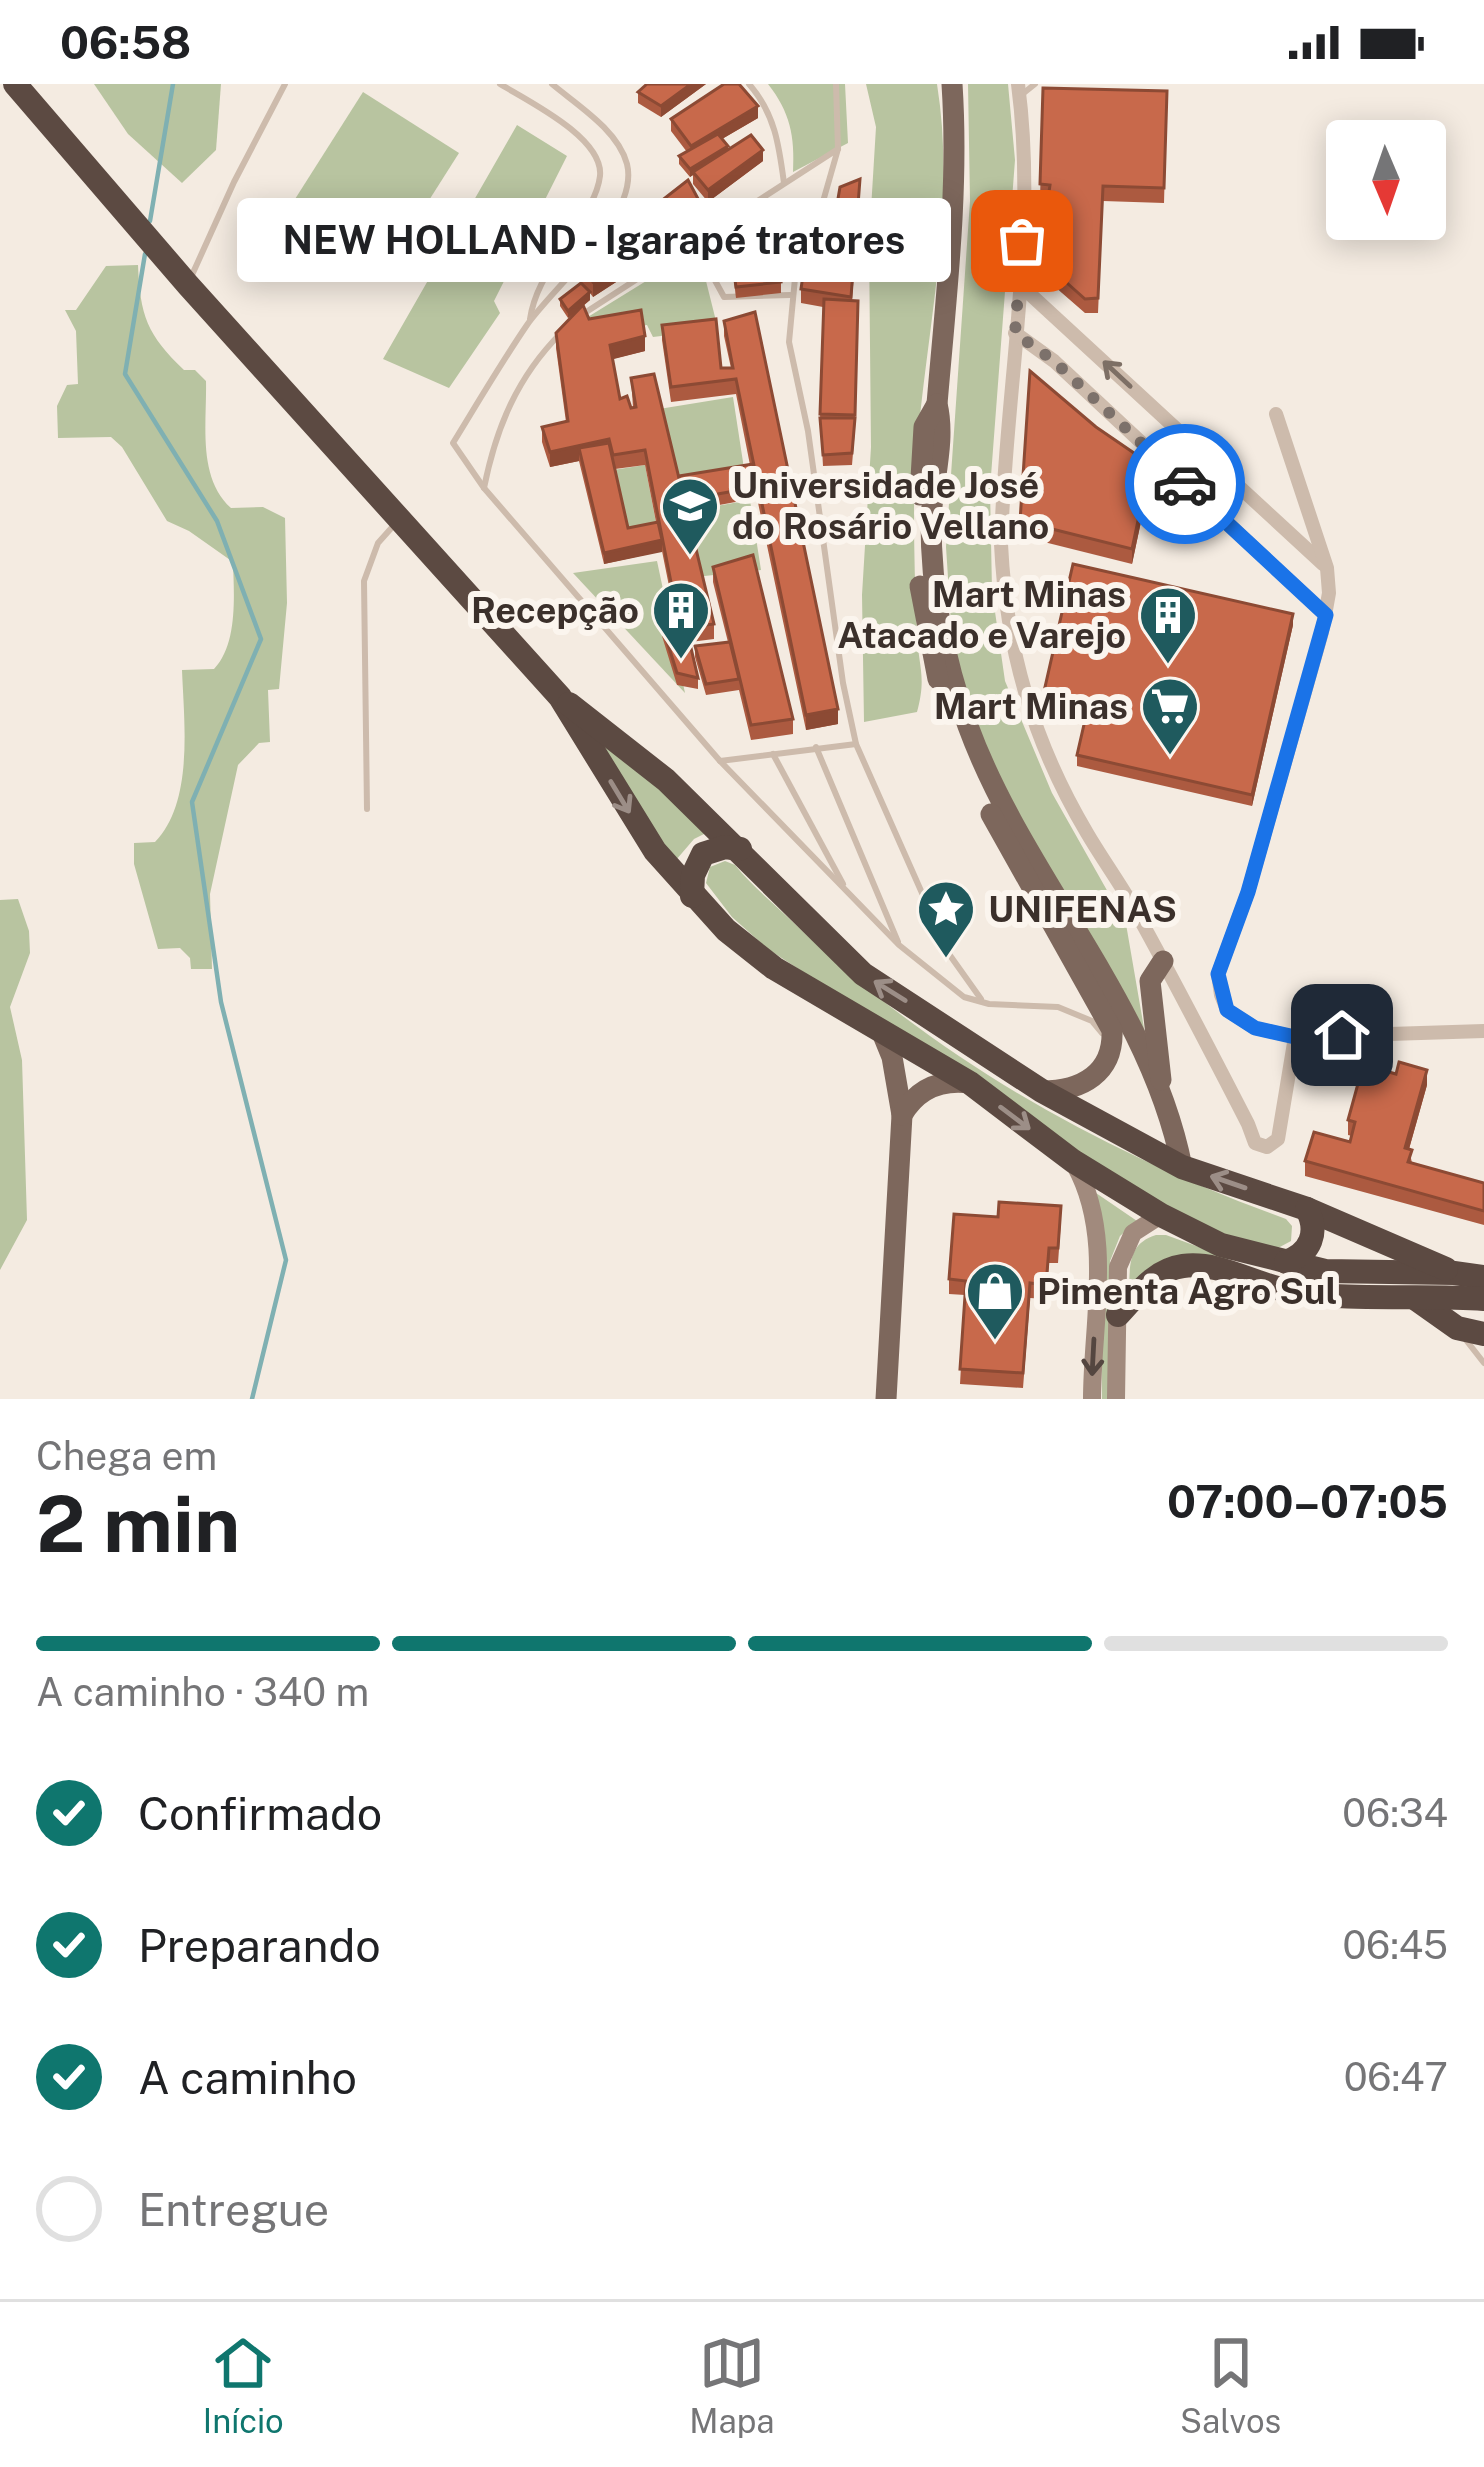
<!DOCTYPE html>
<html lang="pt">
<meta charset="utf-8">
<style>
:root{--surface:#fff;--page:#f2f2f2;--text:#202124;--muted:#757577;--line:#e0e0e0;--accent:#0f766e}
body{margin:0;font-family:"Public Sans",sans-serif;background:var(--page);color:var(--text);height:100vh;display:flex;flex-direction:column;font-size:45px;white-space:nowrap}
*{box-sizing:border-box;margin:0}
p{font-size:39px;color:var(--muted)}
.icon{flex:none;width:66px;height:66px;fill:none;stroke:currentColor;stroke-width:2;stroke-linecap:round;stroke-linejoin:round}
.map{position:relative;height:1315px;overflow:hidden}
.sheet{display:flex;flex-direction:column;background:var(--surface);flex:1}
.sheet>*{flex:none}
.needle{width:78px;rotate:178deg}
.tools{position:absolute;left:1326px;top:36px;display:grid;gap:24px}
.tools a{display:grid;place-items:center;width:120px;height:120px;border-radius:12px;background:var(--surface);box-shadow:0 6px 30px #0003;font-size:60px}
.pin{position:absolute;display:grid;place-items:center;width:102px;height:102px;color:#fff;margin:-51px;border-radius:24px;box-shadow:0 6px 18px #0006}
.courier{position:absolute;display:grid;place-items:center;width:120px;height:120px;margin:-60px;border:9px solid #1a73e8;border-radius:50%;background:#fff;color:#222;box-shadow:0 3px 15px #0007}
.bubble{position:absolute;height:84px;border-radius:12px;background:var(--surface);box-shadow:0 6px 30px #0003;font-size:39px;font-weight:700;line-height:84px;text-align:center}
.overview em{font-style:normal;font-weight:700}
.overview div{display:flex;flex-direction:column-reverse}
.overview{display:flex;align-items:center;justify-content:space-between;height:204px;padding:0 36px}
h1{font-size:78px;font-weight:700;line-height:90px}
.bar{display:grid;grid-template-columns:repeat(4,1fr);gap:18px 12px;align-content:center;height:144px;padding:0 36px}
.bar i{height:15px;border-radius:9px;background:var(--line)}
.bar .active{background:var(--accent)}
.bar p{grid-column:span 4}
ol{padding:0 36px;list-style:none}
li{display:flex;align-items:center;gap:36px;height:132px}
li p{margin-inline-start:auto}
li .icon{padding:12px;border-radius:50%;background:var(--accent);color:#fff;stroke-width:4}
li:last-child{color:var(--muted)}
li i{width:66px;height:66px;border:6px solid var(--line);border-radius:50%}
.status{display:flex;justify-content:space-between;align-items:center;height:84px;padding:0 60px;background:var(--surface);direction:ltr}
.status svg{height:33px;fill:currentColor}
.tabs{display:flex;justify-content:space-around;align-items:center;height:168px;border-top:3px solid var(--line);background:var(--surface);font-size:33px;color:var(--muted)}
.tabs a{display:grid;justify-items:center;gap:6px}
.tabs .active{color:var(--accent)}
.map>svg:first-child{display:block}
.green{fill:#b8c4a0}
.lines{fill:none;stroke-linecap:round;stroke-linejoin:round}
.stream{stroke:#7fb0b2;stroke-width:4.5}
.lane{stroke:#cdbbac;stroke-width:6}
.street{stroke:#cdbbac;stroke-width:14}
.secondary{stroke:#a18a7d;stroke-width:18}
.primary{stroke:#7d675c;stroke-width:21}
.highway{stroke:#5c4a42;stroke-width:24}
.wall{fill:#ac5a40;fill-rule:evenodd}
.shaded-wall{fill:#8c4a34}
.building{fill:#c8694b;stroke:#8c4a34;stroke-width:3}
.oneway{stroke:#7d6f65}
.oneway2{stroke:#9c8e87}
.oneway3{stroke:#544640}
.done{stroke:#7c716b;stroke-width:12;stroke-dasharray:0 21.6}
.route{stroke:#1a73e8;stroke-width:15}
.labels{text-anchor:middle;stroke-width:12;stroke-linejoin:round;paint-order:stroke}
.poi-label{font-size:36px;font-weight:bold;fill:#3b302b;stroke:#fbf5ee;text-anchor:start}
</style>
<div class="status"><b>06:58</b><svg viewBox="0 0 49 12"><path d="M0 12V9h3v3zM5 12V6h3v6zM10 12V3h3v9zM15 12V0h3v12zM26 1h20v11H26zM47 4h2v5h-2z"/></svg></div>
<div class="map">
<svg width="1484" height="1315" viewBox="0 0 1484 1315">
<rect width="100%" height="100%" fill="#f4ebe1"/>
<g class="green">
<polygon points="94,0 221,0 216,66 182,99 128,50"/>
<path d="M768,0H845L848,59L793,88C795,52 790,28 768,0Z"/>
<path d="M866,0H937C960,142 915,286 914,428C914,468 915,508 917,548C918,583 927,591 917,628L864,638L862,511L871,363L869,158L876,43Z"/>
<polygon points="968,0 1008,0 1015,76 990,405 992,507 1005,597 1052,709 1126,840 1145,950 1015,727 968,622 952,554 946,463 970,117"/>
<polygon points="363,8 459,69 379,195 283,134"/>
<polygon points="517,41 567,72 494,217 500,229 449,304 383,275"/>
<polygon points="698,165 718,245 653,253 647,241 589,250 583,236"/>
<path d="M138,181C140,231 147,251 184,286H195L206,297C207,339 197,393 231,424L263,423L285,434L287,519L279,605L268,606L270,658L259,659L238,681L210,810L212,885H191L190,874L180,864L158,865L134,780V759L155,758C194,718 184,638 182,586L214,585C238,560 234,511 233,478L189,447L167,437L122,363L111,353L58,354L57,322L67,301L78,300L76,247L65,226H76L106,182Z"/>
<polygon points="733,313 745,391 680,402 659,325"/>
<polygon points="645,381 658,449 628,455 613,386"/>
<polygon points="750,416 761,486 695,493 683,428"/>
<polygon points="657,477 685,609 573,489"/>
<polygon points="586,642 692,730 708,748 694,755 676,776 657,757"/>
<path d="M725,777L735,781C752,802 774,820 794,839C933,974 1104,1069 1286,1135L1292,1142L1291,1157L1278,1164L1229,1154L1182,1136L768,865L732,833L706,799L710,783Z"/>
<polygon points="18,815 29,847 30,869 10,923 22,976 27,1136 0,1186 0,816"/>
<polygon points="1096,1109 1137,1137 1120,1152 1110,1177 1111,1315 1102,1315 1100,1126"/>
<path d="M1156,1151H1166L1229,1174L1129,1209C1130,1183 1127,1160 1156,1151Z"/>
</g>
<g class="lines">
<g class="stream">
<polyline points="150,137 173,0"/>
<polyline points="145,170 125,290 217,437 261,555 192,718 221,918 286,1176 252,1315"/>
</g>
<g class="lane">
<path d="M500,0C528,17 604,54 600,92C597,118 574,145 561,167C547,189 534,209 530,235"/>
<path d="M552,0C577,21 618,46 627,80C640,132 554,202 527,241C501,279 477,320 453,359L484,404L720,677L899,861L964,913L989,920L1058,923L1092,937L1102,949"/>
<path d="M749,0C775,30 779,61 784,99"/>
<polyline points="836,0 838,65 820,128 797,173 789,258 808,347 843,599 856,660 949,870 981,915"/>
<polyline points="1020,12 1035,0"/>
<polyline points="705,149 712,191 724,213 790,211"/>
<polyline points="192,191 234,98 285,0"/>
<polyline points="580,232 838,65"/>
<path d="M484,404C496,344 517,293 561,249"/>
<polyline points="816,663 898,858"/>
<polyline points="773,670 843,800"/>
<polyline points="720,677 856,660"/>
<polyline points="367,725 364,497 378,459 395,440"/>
<polyline points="1466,1256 1484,1279"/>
</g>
<g class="street">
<path d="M1018,0C1038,152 1005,308 1001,460C1006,565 1033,658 1087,749C1101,773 1117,795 1131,819C1172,892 1210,966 1248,1040L1255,1059L1267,1063L1278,1055L1295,953"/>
<polyline points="1019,200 1323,480"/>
<polyline points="1015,249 1054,277 1326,531"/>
<polyline points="1276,330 1327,484 1329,509 1322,548 1248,808 1218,890 1221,911 1227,926 1255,944 1295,953 1484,947"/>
</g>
<g class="secondary">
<path d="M1075,1081C1114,1151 1092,1239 1092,1315"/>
<polyline points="1116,1315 1118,1183 1133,1149 1161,1131"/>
</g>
<g class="primary">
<path d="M952,0C959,107 946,213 937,320C946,358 932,398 931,437C931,507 944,576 968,642C1024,795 1150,920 1182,1083"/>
<polyline points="920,411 924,343 937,320"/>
<polyline points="920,502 938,595"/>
<path d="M991,730L1112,946C1114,989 1082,1007 1042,1007"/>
<polyline points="881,946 892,973 902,1031 886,1315"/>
<polyline points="1161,996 1150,897 1163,877"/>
<path d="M902,1031C917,1005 940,995 970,999"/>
</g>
<g class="highway">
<polyline points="15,0 188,201 560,613 655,767 726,846 774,884 970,999 1073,1077 1161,1131 1221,1161 1325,1187 1454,1189 1484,1193"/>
<polyline points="569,620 666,696 863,890 1042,1007 1182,1083 1307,1125 1446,1185"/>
<polyline points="692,812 693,791 703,770 725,763 740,765"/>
<path d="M1286,1178C1311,1169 1319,1148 1307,1125"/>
<polyline points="1416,1215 1457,1244 1484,1250"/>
<path d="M1118,1231C1137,1211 1154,1186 1183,1182C1219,1177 1255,1201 1290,1207C1354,1218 1420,1210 1484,1215"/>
</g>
</g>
<g class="wall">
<polygon points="706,0 661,33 638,19 638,8"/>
<polygon points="1043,4 1167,7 1164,119 1103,117 1098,229 1085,229 1039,189 1039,174 1048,115 1040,115"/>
<polygon points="758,34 722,55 728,66 763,77 708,118 693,100 693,91 690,93 679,80 679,72 687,68 671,47 671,35"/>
<polygon points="860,110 852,216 858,231 855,345 852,381 823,382 820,330 823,223 801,219 801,205"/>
<path d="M704,141L593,213L590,209V216L583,222L589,235L645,267L612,275L620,315L631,324L633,323L631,294L679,392L750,381L736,310L671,318L662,256V241L721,284H731L724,252V237L838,640L806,646L757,414L687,427L714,540V555L690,558L698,594V605L677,601L662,552V541L677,542L662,467L604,480L579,377L550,383L542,358V343L566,338L556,264V249L577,227L568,234L560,222V215L587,205L579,196V181ZM645,381L656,438L628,444L615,385Z"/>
<polygon points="728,147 781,198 781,209 736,214"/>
<polygon points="1096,343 1150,395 1132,480 1020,452 1020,437"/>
<polygon points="713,483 793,635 793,650 751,656 739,606 706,611 695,573 695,562 728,558 713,498"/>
<polygon points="1293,541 1252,722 1077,682 1077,671 1086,634 1043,624 1043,612"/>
<polygon points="1427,1001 1409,1065 1412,1079 1484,1099 1484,1141 1305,1092 1305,1077 1350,1058 1352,1052 1348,1051 1348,1036"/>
<polygon points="1061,1137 1058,1179 1049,1179 1046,1215 1030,1214 1023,1304 960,1300 965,1211 949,1210 949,1195"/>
</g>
<g class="shaded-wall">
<polygon points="691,0 706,0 661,33 661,22"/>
<polygon points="758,22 758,34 691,73 691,62"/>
<polygon points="728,62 728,69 690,93 690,85"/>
<polygon points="763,66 763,77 708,118 708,106"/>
<polygon points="704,126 704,141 593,213 593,198"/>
<polygon points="590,208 590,216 568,234 568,227"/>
<polygon points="645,252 645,267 610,276 610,261"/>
<polygon points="609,355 609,370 579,364 579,377 550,383 550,368"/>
<polygon points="1150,380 1150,395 1132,480 1132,465"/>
<polygon points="662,456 662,468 604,480 604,469"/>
<polygon points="1293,530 1293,541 1252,722 1252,711"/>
<polygon points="838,625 838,640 806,646 806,631"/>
<polygon points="1427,986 1427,1001 1405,1079 1405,1064"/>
</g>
<g class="building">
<polygon points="647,0 691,0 661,22 638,8"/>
<polygon points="724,0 739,0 758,22 691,62 671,35"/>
<polygon points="1043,4 1167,7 1164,104 1103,102 1098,214 1085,215 1039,174 1050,101 1040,100"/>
<polygon points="718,50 728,62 690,85 679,72"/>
<polygon points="751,51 763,66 708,106 693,88"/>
<polygon points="860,95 851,213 801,205 808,156 831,155 840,103"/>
<polygon points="688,96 704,126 593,198 579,181"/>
<polygon points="773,144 781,198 736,203 728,147"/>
<polygon points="581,199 590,208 568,227 560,215"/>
<polygon points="824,215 858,217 855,331 820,330"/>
<polygon points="583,221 589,235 641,226 645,252 610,261 620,315 627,312 631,324 636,323 631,294 654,290 714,540 680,544 645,366 613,371 609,355 550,368 542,343 568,337 556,249"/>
<polygon points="755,228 838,625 806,631 736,295 671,303 662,241 716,235 721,284 733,284 724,237"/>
<polygon points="1030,287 1096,343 1150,380 1132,465 1020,437"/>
<polygon points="820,334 855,334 852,369 823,371"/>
<polygon points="609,359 628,444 658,438 662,456 604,469 579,364"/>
<polygon points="753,380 757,403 684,416 679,392"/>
<polygon points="753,471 793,635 751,641 713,483"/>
<polygon points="1073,480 1293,530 1252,711 1077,671 1088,623 1043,612"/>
<polygon points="662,541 679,542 680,548 687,547 698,594 677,589"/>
<polygon points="730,558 739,595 706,600 695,562"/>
<polygon points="1399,978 1427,986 1405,1064 1412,1066 1408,1078 1484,1099 1484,1127 1305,1077 1314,1048 1350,1058 1355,1038 1348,1036 1359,996 1368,998 1372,983 1396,990"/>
<polygon points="999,1118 1061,1122 1058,1164 1049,1164 1046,1201 1030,1199 1023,1289 960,1285 966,1197 949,1195 954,1130 998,1133"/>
</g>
<defs><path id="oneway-shaft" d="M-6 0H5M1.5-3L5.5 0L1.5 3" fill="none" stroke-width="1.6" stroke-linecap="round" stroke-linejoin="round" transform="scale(3)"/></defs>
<use class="oneway" href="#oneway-shaft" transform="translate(1117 290) rotate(-137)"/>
<g class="oneway2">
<use href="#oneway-shaft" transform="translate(620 713) rotate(59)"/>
<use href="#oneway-shaft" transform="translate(890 907) rotate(-148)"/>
<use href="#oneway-shaft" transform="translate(1015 1034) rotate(37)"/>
<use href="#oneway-shaft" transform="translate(1228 1098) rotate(-161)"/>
</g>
<use class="oneway3" href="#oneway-shaft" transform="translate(1093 1273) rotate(93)"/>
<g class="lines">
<polyline class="done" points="1022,157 1015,249 1054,277 1185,400"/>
<polyline class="route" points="1185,400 1326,531 1248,808 1218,890 1227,926 1255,944 1295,953 1342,951"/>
</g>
<defs>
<g id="university-pin" transform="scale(3)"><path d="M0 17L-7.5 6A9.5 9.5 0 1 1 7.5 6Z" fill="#1f5a5e" stroke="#fbf5ee"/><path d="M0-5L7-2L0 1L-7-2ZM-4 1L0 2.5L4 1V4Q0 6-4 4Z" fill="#fff"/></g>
<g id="building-pin" transform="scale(3)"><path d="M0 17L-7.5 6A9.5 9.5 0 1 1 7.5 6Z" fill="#1f5a5e" stroke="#fbf5ee"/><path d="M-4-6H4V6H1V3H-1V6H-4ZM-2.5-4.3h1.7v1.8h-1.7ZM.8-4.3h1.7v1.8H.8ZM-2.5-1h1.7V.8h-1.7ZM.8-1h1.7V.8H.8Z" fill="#fff"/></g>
<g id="supermarket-pin" transform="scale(3)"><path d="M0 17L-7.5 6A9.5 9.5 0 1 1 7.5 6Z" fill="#1f5a5e" stroke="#fbf5ee"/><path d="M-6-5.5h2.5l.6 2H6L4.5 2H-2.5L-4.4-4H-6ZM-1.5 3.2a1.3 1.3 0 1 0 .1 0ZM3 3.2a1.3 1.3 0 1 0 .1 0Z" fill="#fff"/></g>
<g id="sight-pin" transform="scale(3)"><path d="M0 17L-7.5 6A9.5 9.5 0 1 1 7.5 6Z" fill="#1f5a5e" stroke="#fbf5ee"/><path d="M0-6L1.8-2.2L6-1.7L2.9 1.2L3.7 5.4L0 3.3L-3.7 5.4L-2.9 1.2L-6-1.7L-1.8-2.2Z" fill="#fff"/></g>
<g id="shop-pin" transform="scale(3)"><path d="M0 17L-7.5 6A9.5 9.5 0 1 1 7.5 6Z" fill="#1f5a5e" stroke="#fbf5ee"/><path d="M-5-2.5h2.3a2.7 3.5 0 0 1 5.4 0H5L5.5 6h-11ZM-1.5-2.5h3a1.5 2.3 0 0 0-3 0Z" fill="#fff"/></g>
</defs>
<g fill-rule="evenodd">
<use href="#university-pin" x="690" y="422"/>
<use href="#building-pin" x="681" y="526"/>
<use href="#building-pin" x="1168" y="531"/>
<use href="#supermarket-pin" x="1170" y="622"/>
<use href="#sight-pin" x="946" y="825"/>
<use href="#shop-pin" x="995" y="1207"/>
</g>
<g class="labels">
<g class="poi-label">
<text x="732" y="414">Universidade José<tspan x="732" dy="41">do Rosário Vellano</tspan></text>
<text x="1126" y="523" text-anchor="end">Mart Minas<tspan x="1126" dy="41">Atacado e Varejo</tspan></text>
<text x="639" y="539" text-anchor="end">Recepção</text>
<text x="1128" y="635" text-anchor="end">Mart Minas</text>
<text x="988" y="838">UNIFENAS</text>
<text x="1037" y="1220">Pimenta Agro Sul</text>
</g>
</g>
</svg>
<div class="tools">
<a><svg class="needle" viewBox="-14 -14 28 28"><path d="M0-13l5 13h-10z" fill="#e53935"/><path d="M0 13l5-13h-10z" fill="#757577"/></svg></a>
</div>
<div class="pin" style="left:1022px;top:157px;background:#ea580c"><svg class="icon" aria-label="bag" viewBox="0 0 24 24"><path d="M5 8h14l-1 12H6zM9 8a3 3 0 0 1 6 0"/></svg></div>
<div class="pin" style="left:1342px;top:951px;background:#1f2937"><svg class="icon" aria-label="home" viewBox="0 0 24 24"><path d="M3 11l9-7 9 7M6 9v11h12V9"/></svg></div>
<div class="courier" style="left:1185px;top:400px"><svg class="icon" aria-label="car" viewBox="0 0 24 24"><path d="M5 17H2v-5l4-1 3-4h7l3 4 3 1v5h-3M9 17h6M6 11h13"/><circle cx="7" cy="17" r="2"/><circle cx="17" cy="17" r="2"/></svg></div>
<div class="bubble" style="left:237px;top:114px;width:714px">NEW HOLLAND - Igarapé tratores</div>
</div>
<section class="sheet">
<div class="overview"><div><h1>2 min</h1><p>Chega em</p></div><em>07:00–07:05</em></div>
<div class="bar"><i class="active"></i><i class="active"></i><i class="active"></i><i></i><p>A caminho · 340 m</p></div>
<ol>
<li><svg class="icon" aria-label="check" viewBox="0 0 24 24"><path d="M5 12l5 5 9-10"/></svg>Confirmado<p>06:34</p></li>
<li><svg class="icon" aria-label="check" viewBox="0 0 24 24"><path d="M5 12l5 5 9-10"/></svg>Preparando<p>06:45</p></li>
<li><svg class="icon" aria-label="check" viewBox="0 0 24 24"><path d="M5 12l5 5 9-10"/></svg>A caminho<p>06:47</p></li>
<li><i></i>Entregue</li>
</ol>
</section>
<nav class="tabs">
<a class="active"><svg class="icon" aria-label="home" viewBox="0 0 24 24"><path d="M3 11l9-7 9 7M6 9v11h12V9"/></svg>Início</a>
<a><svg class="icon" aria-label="map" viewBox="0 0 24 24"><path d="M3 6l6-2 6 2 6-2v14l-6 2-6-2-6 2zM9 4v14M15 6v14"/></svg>Mapa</a>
<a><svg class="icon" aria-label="saved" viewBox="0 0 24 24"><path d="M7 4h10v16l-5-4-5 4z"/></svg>Salvos</a>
</nav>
